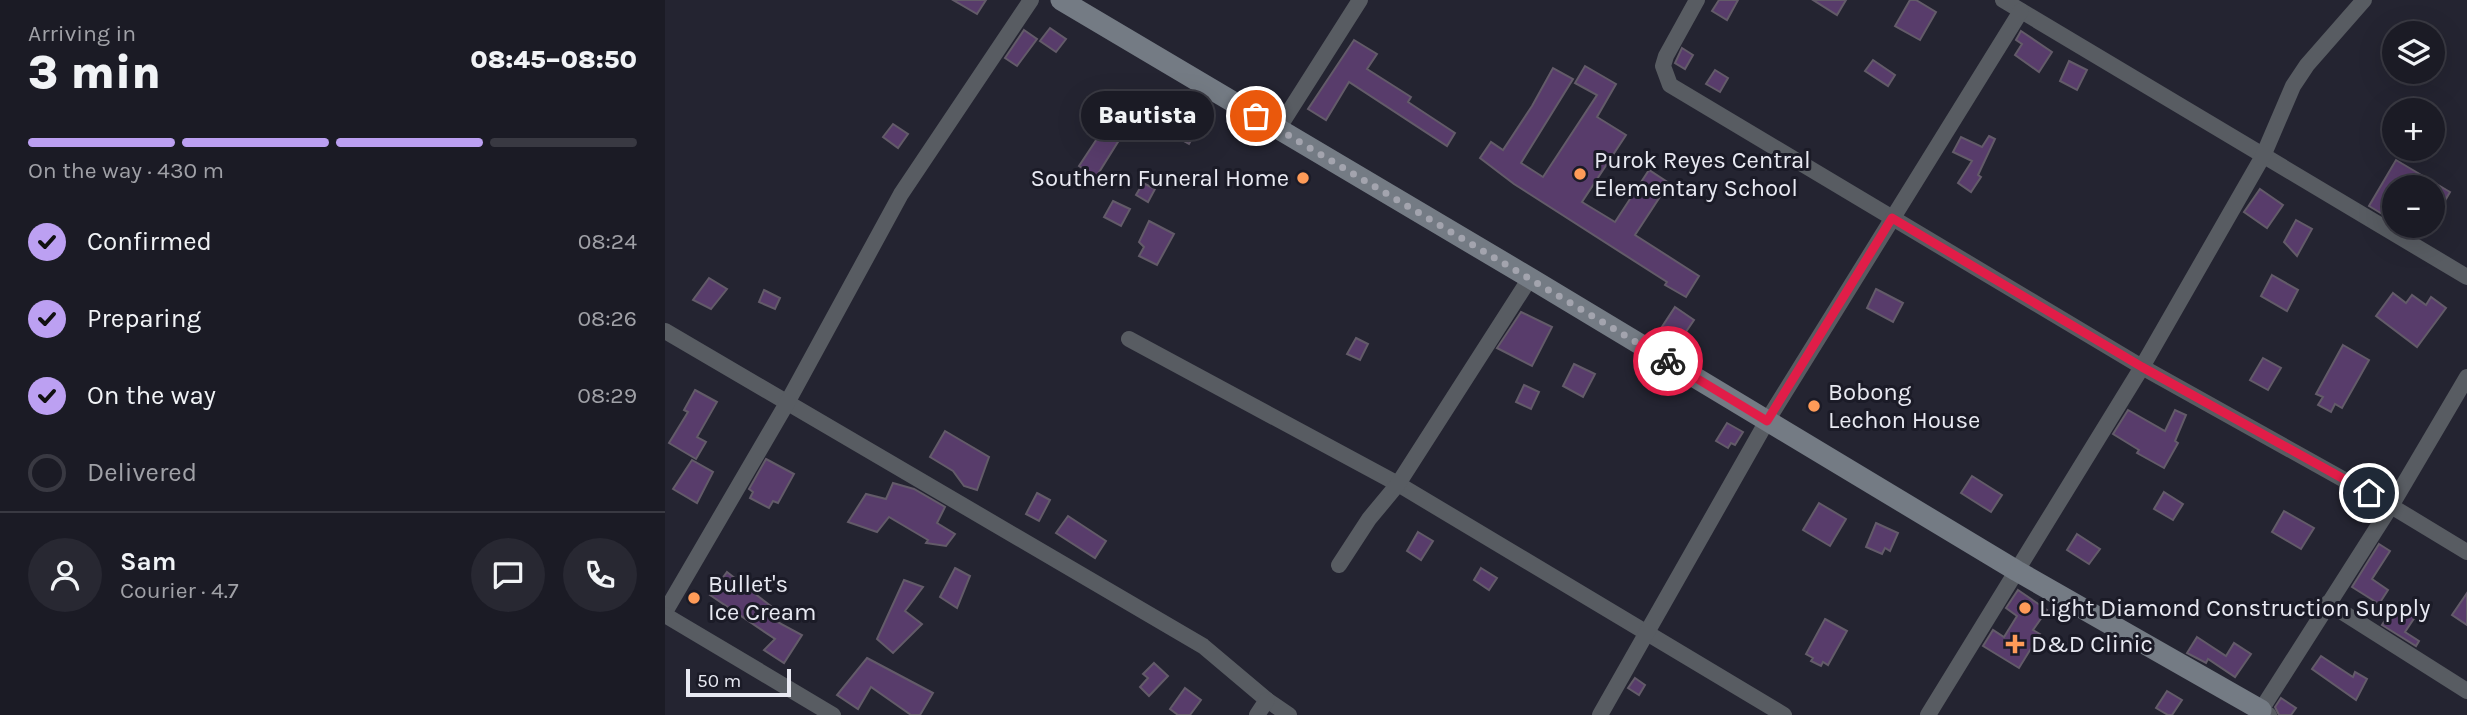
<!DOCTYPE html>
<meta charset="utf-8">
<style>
:root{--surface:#1b1b25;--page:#282832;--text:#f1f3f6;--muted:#a0a1a7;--line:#393942;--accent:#bca0f2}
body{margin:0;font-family:Karla,sans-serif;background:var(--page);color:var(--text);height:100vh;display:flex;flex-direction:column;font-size:26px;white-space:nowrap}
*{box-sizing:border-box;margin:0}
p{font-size:23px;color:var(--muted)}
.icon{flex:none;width:38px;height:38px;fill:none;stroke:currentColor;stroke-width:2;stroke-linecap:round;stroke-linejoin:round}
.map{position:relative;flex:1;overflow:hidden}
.side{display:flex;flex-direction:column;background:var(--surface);width:665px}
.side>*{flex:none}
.buttons{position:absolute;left:1717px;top:21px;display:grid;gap:14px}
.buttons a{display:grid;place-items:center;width:63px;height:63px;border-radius:50%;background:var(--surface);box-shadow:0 7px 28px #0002,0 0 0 2px var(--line);font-size:35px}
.scale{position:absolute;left:21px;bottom:18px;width:105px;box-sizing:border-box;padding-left:7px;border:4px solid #e8e9f2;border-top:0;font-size:19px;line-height:24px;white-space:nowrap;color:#e8e9f2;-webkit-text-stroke:5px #1b1b27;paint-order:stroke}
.pin{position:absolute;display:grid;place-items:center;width:60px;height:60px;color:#fff;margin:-30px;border:4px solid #fff;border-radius:50%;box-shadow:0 2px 7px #0007}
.courier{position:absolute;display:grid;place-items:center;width:70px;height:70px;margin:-35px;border:5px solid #e11d48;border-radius:50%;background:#fff;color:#222;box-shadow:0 2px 9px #0007}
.bubble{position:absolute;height:49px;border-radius:24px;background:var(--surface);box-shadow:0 7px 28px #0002,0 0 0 2px var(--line);font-size:23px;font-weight:800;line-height:49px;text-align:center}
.headline em{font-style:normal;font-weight:800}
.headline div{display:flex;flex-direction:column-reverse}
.headline{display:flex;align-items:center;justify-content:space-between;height:119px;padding:0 28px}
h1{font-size:46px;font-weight:800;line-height:52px}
.bar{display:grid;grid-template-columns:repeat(4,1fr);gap:10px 7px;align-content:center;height:84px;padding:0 28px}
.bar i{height:9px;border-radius:5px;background:var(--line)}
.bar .selected{background:var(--accent)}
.bar p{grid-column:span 4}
.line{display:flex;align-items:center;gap:18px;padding:0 28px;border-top:2px solid var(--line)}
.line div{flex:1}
.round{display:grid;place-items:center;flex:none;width:74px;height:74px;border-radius:37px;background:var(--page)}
ol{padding:0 28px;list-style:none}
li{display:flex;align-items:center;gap:21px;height:77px}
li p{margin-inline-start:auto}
li .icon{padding:7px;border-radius:50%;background:var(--accent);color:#111;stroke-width:4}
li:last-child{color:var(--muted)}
li i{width:38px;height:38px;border:4px solid var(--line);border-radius:50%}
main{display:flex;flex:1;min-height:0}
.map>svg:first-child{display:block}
.building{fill:#583c6b;stroke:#635b69;stroke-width:2}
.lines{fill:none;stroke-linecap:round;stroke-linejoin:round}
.street{stroke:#585c62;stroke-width:16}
.secondary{stroke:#747b84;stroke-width:21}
.done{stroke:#a3a4ae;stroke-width:7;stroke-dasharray:0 12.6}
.route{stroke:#e11d48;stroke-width:9}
.poi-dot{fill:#fe9b58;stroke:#1b1b27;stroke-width:2.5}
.labels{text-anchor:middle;stroke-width:6;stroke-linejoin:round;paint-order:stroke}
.poi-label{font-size:24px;fill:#e8e9f2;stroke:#1b1b27;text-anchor:start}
</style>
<main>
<section class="side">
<div class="headline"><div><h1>3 min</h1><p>Arriving in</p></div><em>08:45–08:50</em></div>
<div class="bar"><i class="selected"></i><i class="selected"></i><i class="selected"></i><i></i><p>On the way · 430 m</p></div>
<ol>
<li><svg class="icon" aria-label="check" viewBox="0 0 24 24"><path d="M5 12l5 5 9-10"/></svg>Confirmed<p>08:24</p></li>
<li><svg class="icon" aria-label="check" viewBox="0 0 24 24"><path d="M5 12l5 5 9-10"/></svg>Preparing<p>08:26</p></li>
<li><svg class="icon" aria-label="check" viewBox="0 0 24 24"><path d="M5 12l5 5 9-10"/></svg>On the way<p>08:29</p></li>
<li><i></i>Delivered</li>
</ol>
<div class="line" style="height:126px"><a class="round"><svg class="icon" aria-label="person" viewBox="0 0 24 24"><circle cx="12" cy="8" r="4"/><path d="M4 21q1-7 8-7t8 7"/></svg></a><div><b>Sam</b><p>Courier · 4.7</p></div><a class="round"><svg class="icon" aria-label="chat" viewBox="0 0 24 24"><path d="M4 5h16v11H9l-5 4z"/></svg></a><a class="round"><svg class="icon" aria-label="phone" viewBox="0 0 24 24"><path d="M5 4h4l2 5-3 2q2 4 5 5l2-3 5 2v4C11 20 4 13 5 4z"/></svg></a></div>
</section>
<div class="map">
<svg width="1802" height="715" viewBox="0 0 1802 715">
<rect width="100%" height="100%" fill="#242431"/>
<g class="building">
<polygon points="288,0 321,0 312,14"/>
<polygon points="1054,0 1073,0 1062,20 1047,11"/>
<polygon points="1148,0 1181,0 1172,15"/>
<polygon points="1245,0 1251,0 1271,12 1255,40 1230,26"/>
<polygon points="385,28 401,39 391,52 375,41"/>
<polygon points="359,30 372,39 352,66 340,58"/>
<polygon points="1356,31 1387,52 1374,72 1350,55 1357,44 1351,40"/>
<polygon points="689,40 712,54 702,69 746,97 743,102 790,133 782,146 684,82 661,120 643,109"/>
<polygon points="1017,48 1028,55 1020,69 1010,63"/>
<polygon points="1208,60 1230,75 1223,86 1200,71"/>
<polygon points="1404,61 1422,70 1412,90 1395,81"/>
<polygon points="920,66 951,84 932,117 961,135 917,202 950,222 984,170 1004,183 970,235 1034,276 1021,297 1000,285 1002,282 849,184 815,158 826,142 838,150 867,106 888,68 908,79 856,163 878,177 932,95 910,83"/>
<polygon points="1050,70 1063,78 1055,92 1041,84"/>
<polygon points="521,116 535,124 524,144 510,136"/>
<polygon points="445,119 461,129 431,177 414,166"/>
<polygon points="228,124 243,134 233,148 218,137"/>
<polygon points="1324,136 1330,139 1313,175 1316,177 1306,192 1293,183 1307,161 1288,152 1296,137 1317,147"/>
<polygon points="1731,160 1785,192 1768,221 1768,187 1729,187 1729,221 1704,206"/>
<polygon points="478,183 490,189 483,202 471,195"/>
<polygon points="1595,189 1618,205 1602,228 1579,212"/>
<polygon points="448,201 465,209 456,226 439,217"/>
<polygon points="1631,220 1647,229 1632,256 1619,242"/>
<polygon points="484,221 509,234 492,265 474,256 479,247 474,242"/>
<polygon points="1607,275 1633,290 1622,311 1596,296"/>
<polygon points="44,278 62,289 46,309 28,300"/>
<polygon points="1211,289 1238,303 1228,322 1202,308"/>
<polygon points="99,290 115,298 110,309 94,302"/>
<polygon points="1728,293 1741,303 1747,295 1761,305 1766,297 1781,308 1752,347 1711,316"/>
<polygon points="1010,307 1029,320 1010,348 991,336"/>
<polygon points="856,312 887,327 867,366 832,348"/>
<polygon points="691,338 703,344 695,360 682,354"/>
<polygon points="1678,345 1704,360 1677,408 1670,404 1666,412 1653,405 1658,397 1651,394"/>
<polygon points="1598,358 1616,368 1603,390 1585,380"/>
<polygon points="909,364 930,374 918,397 898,386"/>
<polygon points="859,385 874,392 866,409 851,402"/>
<polygon points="30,390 52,402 32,437 41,442 31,459 4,443 23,412 19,410"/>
<polygon points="1463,410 1500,431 1510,410 1521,415 1510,441 1513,443 1499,468 1472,453 1474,450 1448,434"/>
<polygon points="1062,423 1078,432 1070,445 1066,443 1063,448 1051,441"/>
<polygon points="280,431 324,457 312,490 299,486 288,471 265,457"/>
<polygon points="101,459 129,474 113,503 108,501 104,508 85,498 88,492 84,489"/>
<polygon points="27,460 48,472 32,503 8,489"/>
<polygon points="1307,476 1337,495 1326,512 1296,493"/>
<polygon points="228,483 249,489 280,507 272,523 290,534 281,546 261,543 263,540 224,517 212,532 183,522 201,494 221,499"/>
<polygon points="1499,492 1518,504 1508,520 1489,509"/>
<polygon points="372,493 385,500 374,521 361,514"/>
<polygon points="1154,503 1181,519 1165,546 1138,530"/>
<polygon points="1619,511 1649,528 1636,549 1607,532"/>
<polygon points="403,516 441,541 430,558 391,533"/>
<polygon points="1211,523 1233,533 1225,551 1220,548 1217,554 1201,547"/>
<polygon points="753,532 768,541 756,560 742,551"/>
<polygon points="1412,534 1435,549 1424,564 1402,550"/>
<polygon points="1714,544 1725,551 1707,579 1723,590 1714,604 1687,587"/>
<polygon points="290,568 305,576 292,608 275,597"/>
<polygon points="816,568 832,578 824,590 809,580"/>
<polygon points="62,572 111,610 105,618 137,635 119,663 99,650 110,639 45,595"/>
<polygon points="239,580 258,587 240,611 257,624 228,653 212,639"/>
<polygon points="1353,590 1382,610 1368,630 1375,634 1354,668 1318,646 1328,630 1339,637 1352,616 1341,608"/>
<polygon points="1802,593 1802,625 1787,615"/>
<polygon points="1731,604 1750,617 1740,632 1754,641 1751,646 1717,625"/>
<polygon points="1160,619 1182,631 1163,665 1158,662 1156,666 1146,661 1148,658 1141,654"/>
<polygon points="1532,637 1561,656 1569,643 1586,654 1570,677 1543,659 1541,663 1522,653"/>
<polygon points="1656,656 1688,677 1690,672 1702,679 1691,700 1647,669"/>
<polygon points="202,658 268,693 255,715 246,715 206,687 193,709 172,695"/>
<polygon points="489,663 503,676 484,696 475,687 483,678 478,674"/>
<polygon points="970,678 980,685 974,695 963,688"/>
<polygon points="520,688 536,700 525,715 513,715 505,709"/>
<polygon points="1502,691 1517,700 1507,715 1503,715 1491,708"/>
<polygon points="1616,698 1631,708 1626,715 1614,715 1610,707"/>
</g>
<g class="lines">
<g class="street">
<polyline points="1032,0 1001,56 998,66 1005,85 1477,367 1726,506 1802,552"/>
<polyline points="1338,0 1802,277"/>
<polyline points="613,129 695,0"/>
<polyline points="0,331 538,646 602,700 624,715"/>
<polyline points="464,339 733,484 1119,715"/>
<polyline points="674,565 704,519 733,484 865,278"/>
<polyline points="1663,603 1802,691"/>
<polyline points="0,612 122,403 236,194 366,0"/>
<polyline points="0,615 168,715"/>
<polyline points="592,715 602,700"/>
<polyline points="935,715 1102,421 1356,11"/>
<polyline points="1263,715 1477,367 1598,156 1628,86 1642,65 1699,0"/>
<polyline points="1604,715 1596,710 1726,506 1802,377"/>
</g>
<polyline class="secondary" points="396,0 865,278 1352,571 1596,710 1594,715"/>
</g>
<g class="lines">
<polyline class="done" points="591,116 1003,361"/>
<polyline class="route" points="1003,361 1102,421 1227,218 1477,367 1704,493"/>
</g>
<g class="poi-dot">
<circle cx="915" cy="174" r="7"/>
<circle cx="638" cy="178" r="7"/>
<circle cx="1149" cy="406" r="7"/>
<circle cx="29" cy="598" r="7"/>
<circle cx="1360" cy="608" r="7"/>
<path d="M1346.5 633.5h7v7h7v7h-7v7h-7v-7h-7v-7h7z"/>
</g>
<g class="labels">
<g class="poi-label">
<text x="929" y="168">Purok Reyes Central<tspan x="929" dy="28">Elementary School</tspan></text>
<text x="624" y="186" text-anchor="end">Southern Funeral Home</text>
<text x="1163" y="400">Bobong<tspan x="1163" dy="28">Lechon House</tspan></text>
<text x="43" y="592">Bullet's<tspan x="43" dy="28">Ice Cream</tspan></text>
<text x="1374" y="616">Light Diamond Construction Supply</text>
<text x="1366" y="652">D&amp;D Clinic</text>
</g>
</g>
</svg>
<div class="buttons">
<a><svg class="icon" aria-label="layers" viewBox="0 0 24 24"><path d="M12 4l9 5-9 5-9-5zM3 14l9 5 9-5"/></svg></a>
<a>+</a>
<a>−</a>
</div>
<div class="scale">50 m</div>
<div class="pin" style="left:591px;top:116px;background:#ea580c"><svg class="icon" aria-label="bag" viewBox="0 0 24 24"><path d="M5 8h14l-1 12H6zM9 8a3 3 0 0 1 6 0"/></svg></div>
<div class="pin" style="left:1704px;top:493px;background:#1f2937"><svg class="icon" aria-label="home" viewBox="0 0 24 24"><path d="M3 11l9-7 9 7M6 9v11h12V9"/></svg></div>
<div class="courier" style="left:1003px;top:361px"><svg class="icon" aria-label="bike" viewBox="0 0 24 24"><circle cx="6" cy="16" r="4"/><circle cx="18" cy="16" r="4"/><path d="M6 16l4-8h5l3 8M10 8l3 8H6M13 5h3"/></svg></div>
<div class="bubble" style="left:416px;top:91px;width:133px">Bautista</div>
</div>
</main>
